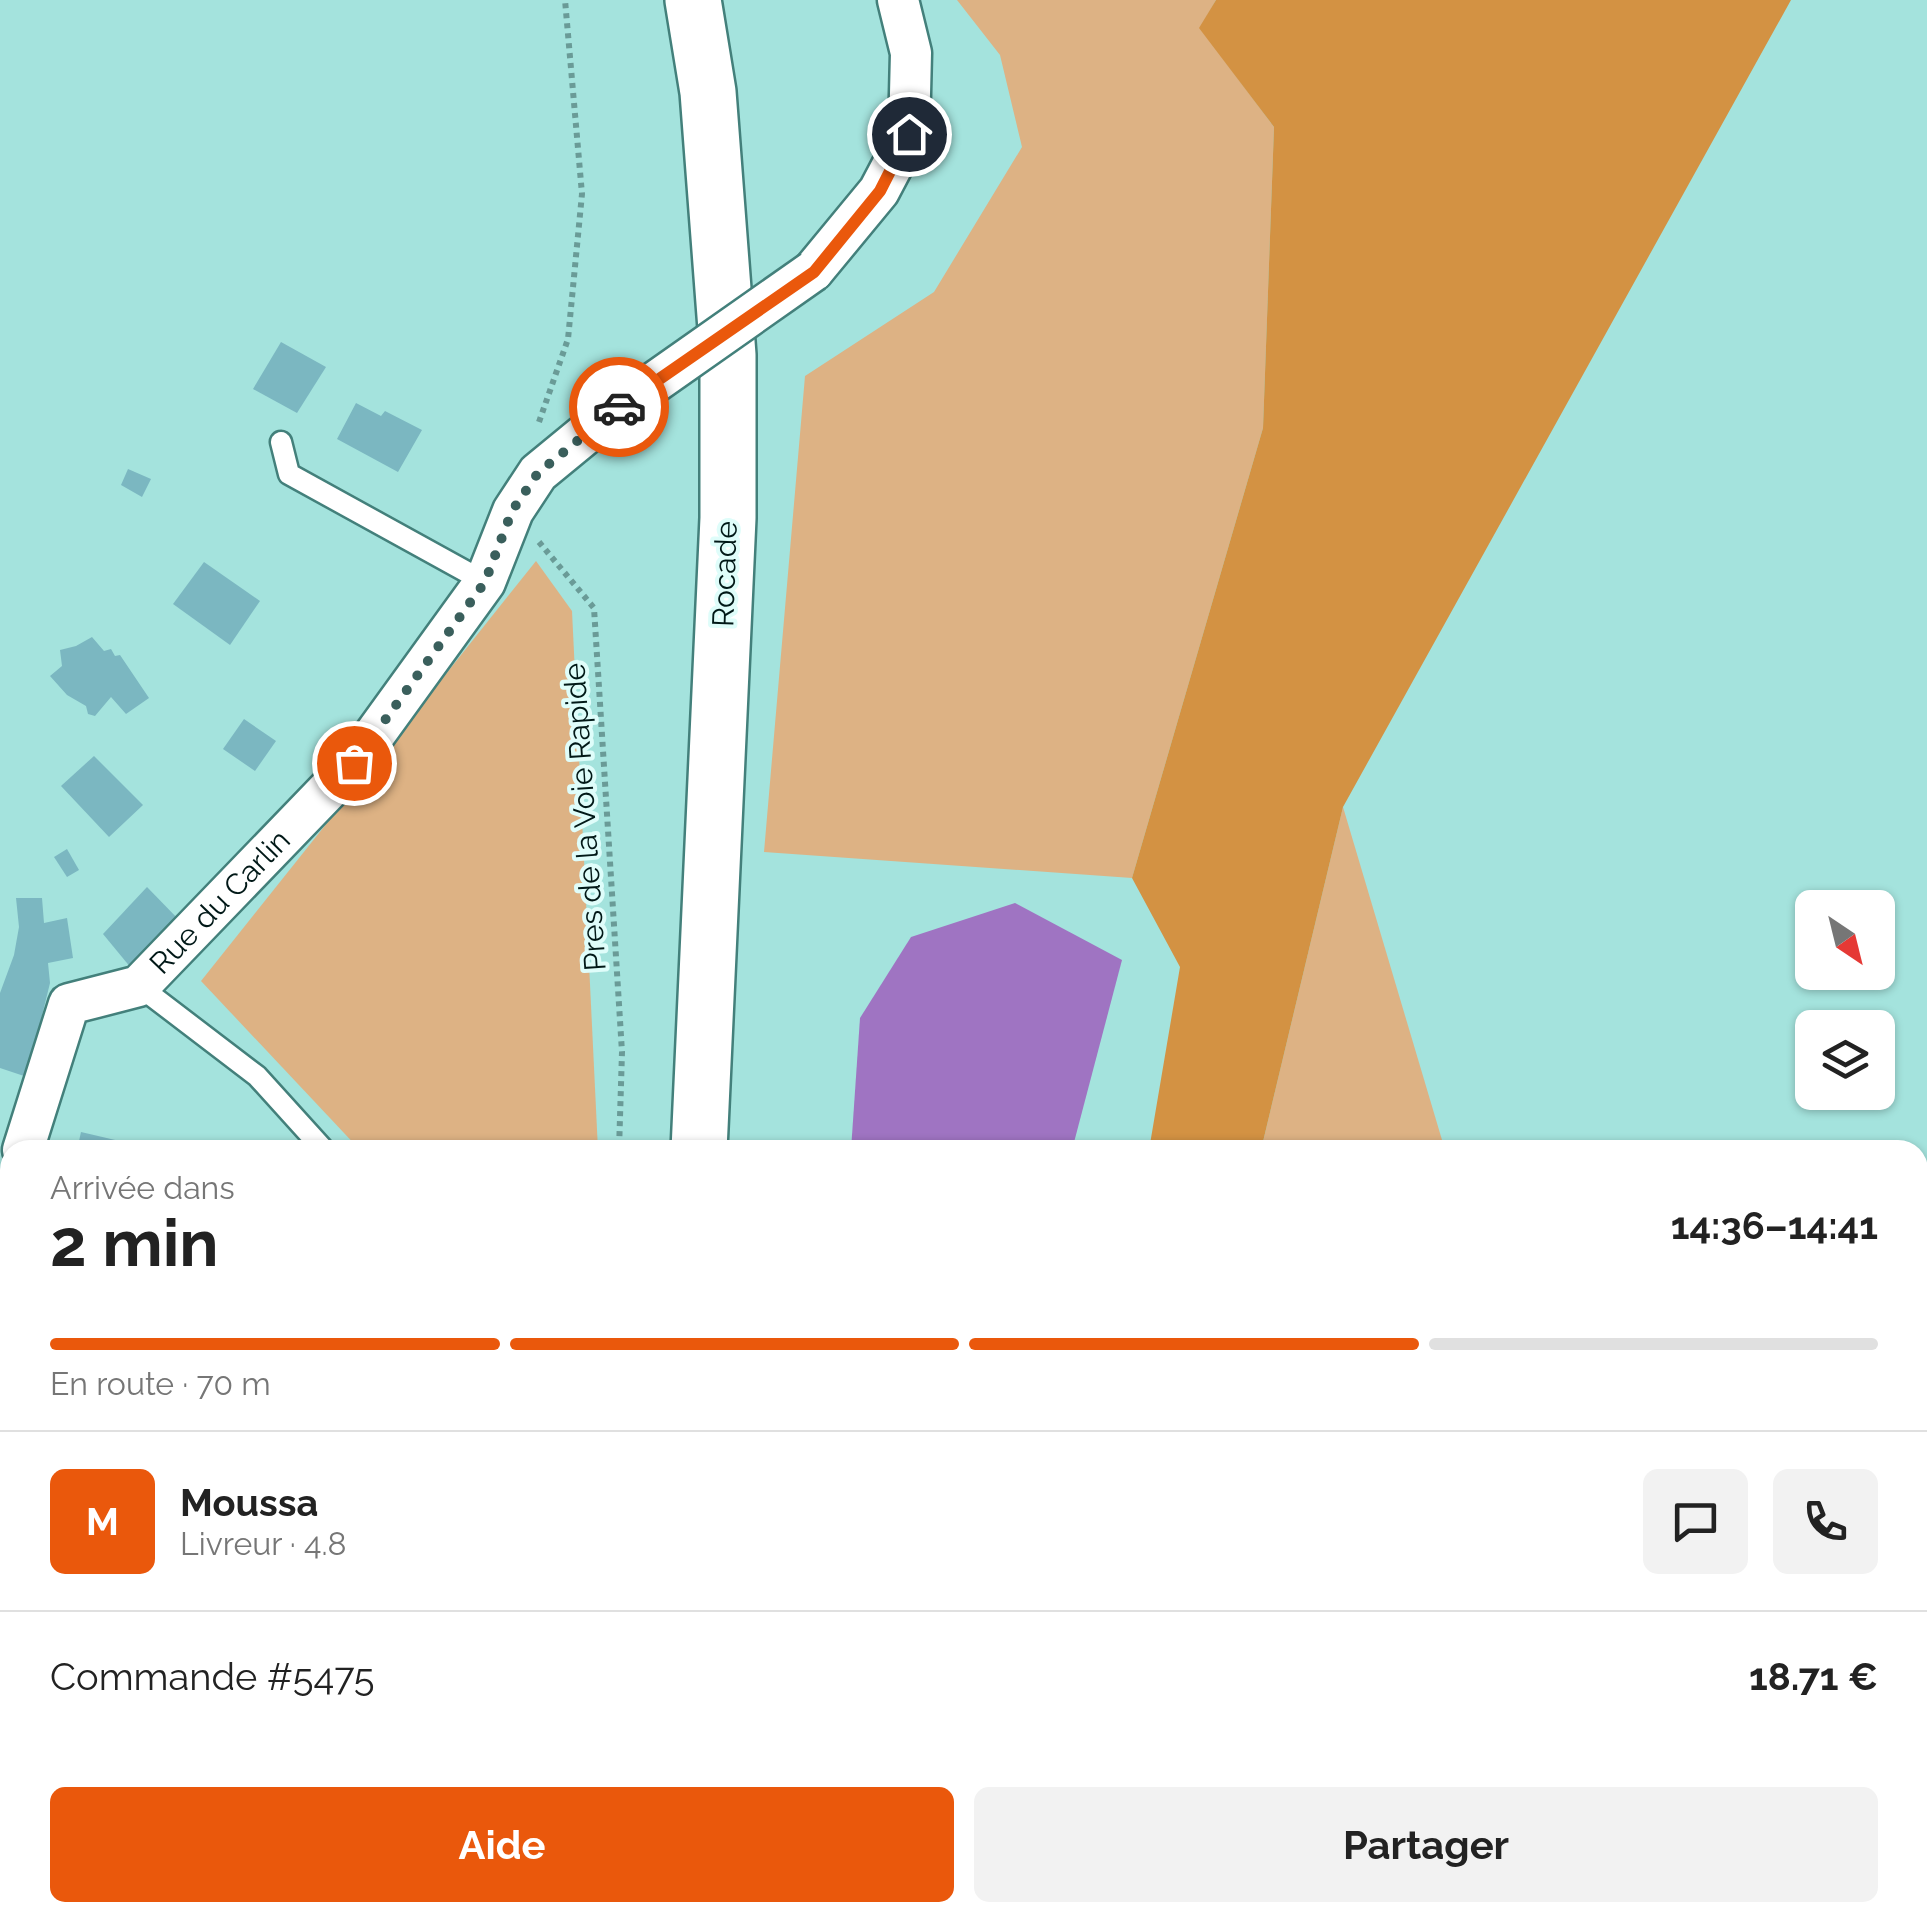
<!DOCTYPE html>
<html lang="fr">
<meta charset="utf-8">
<style>
:root{--surface:#fff;--page:#f2f2f2;--text:#222;--muted:#767676;--line:#e0e0e0;--accent:#ea580c}
body{margin:0;font-family:Raleway,sans-serif;background:var(--page);color:var(--text);height:100vh;display:flex;flex-direction:column;font-size:38px;white-space:nowrap}
*{box-sizing:border-box;margin:0}
p{font-size:32px;color:var(--muted)}
.icon{flex:none;width:55px;height:55px;fill:none;stroke:currentColor;stroke-width:2;stroke-linecap:round;stroke-linejoin:round}
.map{position:relative;flex:1;overflow:hidden}
.side{position:absolute;left:0px;top:1140px;width:1928px;height:782px;display:flex;flex-direction:column;background:var(--surface);border-radius:30px 30px 0 0;box-shadow:0 2px 8px #0004}
.side>*{flex:none}
.needle{width:65px;rotate:145deg}
.tools{position:absolute;left:1795px;top:890px;display:grid;gap:20px}
.tools a{display:grid;place-items:center;width:100px;height:100px;border-radius:15px;background:var(--surface);box-shadow:0 2px 8px #0004;font-size:50px}
.pin{position:absolute;display:grid;place-items:center;width:85px;height:85px;color:#fff;margin:-42px;border:5px solid #fff;border-radius:50%;box-shadow:0 2px 10px #0007}
.courier{position:absolute;display:grid;place-items:center;width:100px;height:100px;margin:-50px;border:8px solid #ea580c;border-radius:50%;background:#fff;color:#222;box-shadow:0 2px 12px #0007}
.headline em{font-style:normal;font-weight:700}
.headline div{display:flex;flex-direction:column-reverse}
.headline{display:flex;align-items:center;justify-content:space-between;height:170px;padding:0 50px}
h1{font-size:65px;font-weight:700;line-height:75px}
.bar{display:grid;grid-template-columns:repeat(4,1fr);gap:15px 10px;align-content:center;height:120px;padding:0 50px}
.bar i{height:12px;border-radius:8px;background:var(--line)}
.bar .active{background:var(--accent)}
.bar p{grid-column:span 4}
.line{display:flex;align-items:center;gap:25px;padding:0 50px;border-top:2px solid var(--line)}
.line div{flex:1}
.round{display:grid;place-items:center;flex:none;width:105px;height:105px;border-radius:15px;background:var(--page)}
.button{display:flex;gap:20px;margin-top:auto;padding:20px 50px}
.button a{flex:1;height:115px;border-radius:15px;background:var(--accent);color:#fff;font-size:40px;font-weight:700;line-height:115px;text-align:center}
.button a+a{background:var(--page);color:var(--text)}
.map>svg:first-child{display:block}
.green{fill:#ddb284}
.forest{fill:#d39243}
.water{fill:#9f74c2}
.building{fill:#7bb7c1}
.lines{fill:none;stroke-linecap:round;stroke-linejoin:round}
.lane-casing{stroke:#43807b;stroke-width:25}
.street-casing{stroke:#43807b;stroke-width:45}
.primary-casing{stroke:#43807b;stroke-width:60}
.path{stroke:#6a9b97;stroke-width:6;stroke-dasharray:5 5;stroke-linecap:butt}
.lane{stroke:#fff;stroke-width:20}
.street{stroke:#fff;stroke-width:40}
.primary{stroke:#fff;stroke-width:55}
.street-bridge-casing{stroke:#43807b;stroke-width:45;stroke-linecap:butt}
.street-bridge{stroke:#fff;stroke-width:40}
.done{stroke:#3a5f5c;stroke-width:10;stroke-dasharray:0 18}
.route{stroke:#ea580c;stroke-width:12}
.labels{text-anchor:middle;stroke-width:8;stroke-linejoin:round;paint-order:stroke}
.street-label{font-size:30px;fill:#011817;stroke:#dffdfa}
</style>
<div class="map">
<svg width="1927" height="1921" viewBox="0 0 1927 1921">
<rect width="100%" height="100%" fill="#a4e3dd"/>
<g class="green">
<polygon points="957,0 1216,0 1200,28 1274,127 1263,428 1132,878 764,852 805,376 934,292 1022,147 1000,55"/>
<polygon points="536,561 572,611 598,1150 360,1150 201,981"/>
<polygon points="1343,807 1445,1150 1261,1150"/>
<polygon points="1927,1599 1927,1921 1767,1921 1778,1913 1918,1912 1918,1605"/>
<polygon points="951,1912 1483,1913 1479,1921 949,1921"/>
</g>
<g class="forest">
<polygon points="1216,0 1791,0 1343,807 1261,1150 1149,1150 1180,967 1132,878 1263,428 1274,127 1199,28"/>
<polygon points="1480,1912 1778,1913 1767,1921 1476,1921"/>
</g>
<polygon class="water" points="1015,903 1122,960 1072,1150 851,1150 860,1018 911,937"/>
<g class="building">
<polygon points="281,342 326,367 297,413 253,389"/>
<polygon points="356,403 381,416 385,411 422,430 398,472 337,439"/>
<polygon points="128,469 151,479 142,497 121,485"/>
<polygon points="204,562 260,601 230,645 173,604"/>
<polygon points="92,637 104,651 111,649 115,656 120,655 149,698 126,714 111,697 95,716 88,714 86,706 67,695 50,676 62,666 60,650 76,646"/>
<polygon points="244,719 276,741 255,771 223,749"/>
<polygon points="94,756 143,805 109,837 61,786"/>
<polygon points="67,849 79,870 67,877 54,857"/>
<polygon points="147,887 182,923 136,974 103,934"/>
<polygon points="16,898 42,898 44,923 67,918 73,958 48,963 50,983 27,1077 0,1068 0,993 14,955 19,927"/>
<polygon points="81,1132 128,1143 126,1150 77,1150"/>
<polygon points="0,1545 10,1548 10,1610 0,1608"/>
<polygon points="10,1857 10,1912 50,1912 47,1921 23,1921 9,1916 7,1921 0,1921 0,1862"/>
</g>
<g class="lines">
<g class="lane-casing">
<g id="lane">
<polyline points="281,442 289,474 485,582"/>
<polyline points="139,986 257,1076 324,1150"/>
<polyline points="0,1430 10,1433"/>
<polyline points="0,1788 10,1791"/>
<polyline points="0,1828 10,1832"/>
<polyline points="59,1921 62,1912"/>
</g>
</g>
<g class="street-casing">
<g id="street">
<polyline points="813,271 879,191 909,134 911,53 898,0"/>
<path id="s1" d="M23,1150L69,1004L139,986L354,763L485,582L513,511L538,473L611,413"/>
<polyline points="0,1222 10,1190"/>
<polyline points="1918,1567 1927,1562"/>
<polyline points="1548,1921 1551,1912"/>
</g>
</g>
<g class="primary-casing">
<g id="primary">
<polyline points="693,0 708,92 728,355 728,518 699,1150"/>
<polyline points="662,1921 662,1912"/>
</g>
</g>
<g class="path">
<polyline points="539,422 568,339 582,194 565,0"/>
<polyline points="539,542 594,608 622,1052 619,1150"/>
<polyline points="523,1921 525,1912"/>
<polyline points="878,1921 879,1912"/>
</g>
<use href="#lane" class="lane"/>
<use href="#street" class="street"/>
<use href="#primary" class="primary"/>
<g class="street-bridge-casing">
<polyline id="street-bridge" points="611,413 813,271"/>
</g>
<use href="#street-bridge" class="street-bridge"/>
</g>
<g class="lines">
<polyline class="done" points="354,763 485,582 512,511 538,473 619,407"/>
<polyline class="route" points="619,407 814,272 880,191 909,134"/>
</g>
<g class="labels">
<g class="street-label">
<text transform="translate(725 574) rotate(-88)" y="10">Rocade</text>
<text transform="translate(585 817) rotate(-94)" y="10">Pres de la Voie Rapide</text>
<text dy="10" stroke="none"><textPath href="#s1" startOffset="342">Rue du Carlin</textPath></text>
</g>
</g>
</svg>
<div class="tools">
<a><svg class="needle" viewBox="-14 -14 28 28"><path d="M0-13l5 13h-10z" fill="#e53935"/><path d="M0 13l5-13h-10z" fill="#767676"/></svg></a>
<a><svg class="icon" aria-label="layers" viewBox="0 0 24 24"><path d="M12 4l9 5-9 5-9-5zM3 14l9 5 9-5"/></svg></a>
</div>
<div class="pin" style="left:354px;top:763px;background:#ea580c"><svg class="icon" aria-label="bag" viewBox="0 0 24 24"><path d="M5 8h14l-1 12H6zM9 8a3 3 0 0 1 6 0"/></svg></div>
<div class="pin" style="left:909px;top:134px;background:#1f2937"><svg class="icon" aria-label="home" viewBox="0 0 24 24"><path d="M3 11l9-7 9 7M6 9v11h12V9"/></svg></div>
<div class="courier" style="left:619px;top:407px"><svg class="icon" aria-label="car" viewBox="0 0 24 24"><path d="M5 17H2v-5l4-1 3-4h7l3 4 3 1v5h-3M9 17h6M6 11h13"/><circle cx="7" cy="17" r="2"/><circle cx="17" cy="17" r="2"/></svg></div>
<section class="side">
<div class="headline"><div><h1>2 min</h1><p>Arrivée dans</p></div><em>14:36–14:41</em></div>
<div class="bar"><i class="active"></i><i class="active"></i><i class="active"></i><i></i><p>En route · 70 m</p></div>
<div class="line" style="height:180px"><b class="round" style="background:var(--accent);color:#fff">M</b><div><b>Moussa</b><p>Livreur · 4.8</p></div><a class="round"><svg class="icon" aria-label="chat" viewBox="0 0 24 24"><path d="M4 5h16v11H9l-5 4z"/></svg></a><a class="round"><svg class="icon" aria-label="phone" viewBox="0 0 24 24"><path d="M5 4h4l2 5-3 2q2 4 5 5l2-3 5 2v4C11 20 4 13 5 4z"/></svg></a></div>
<div class="line" style="height:130px"><div>Commande #5475</div><b>18.71 €</b></div>
<div class="button"><a>Aide</a><a>Partager</a></div>
</section>
</div>
